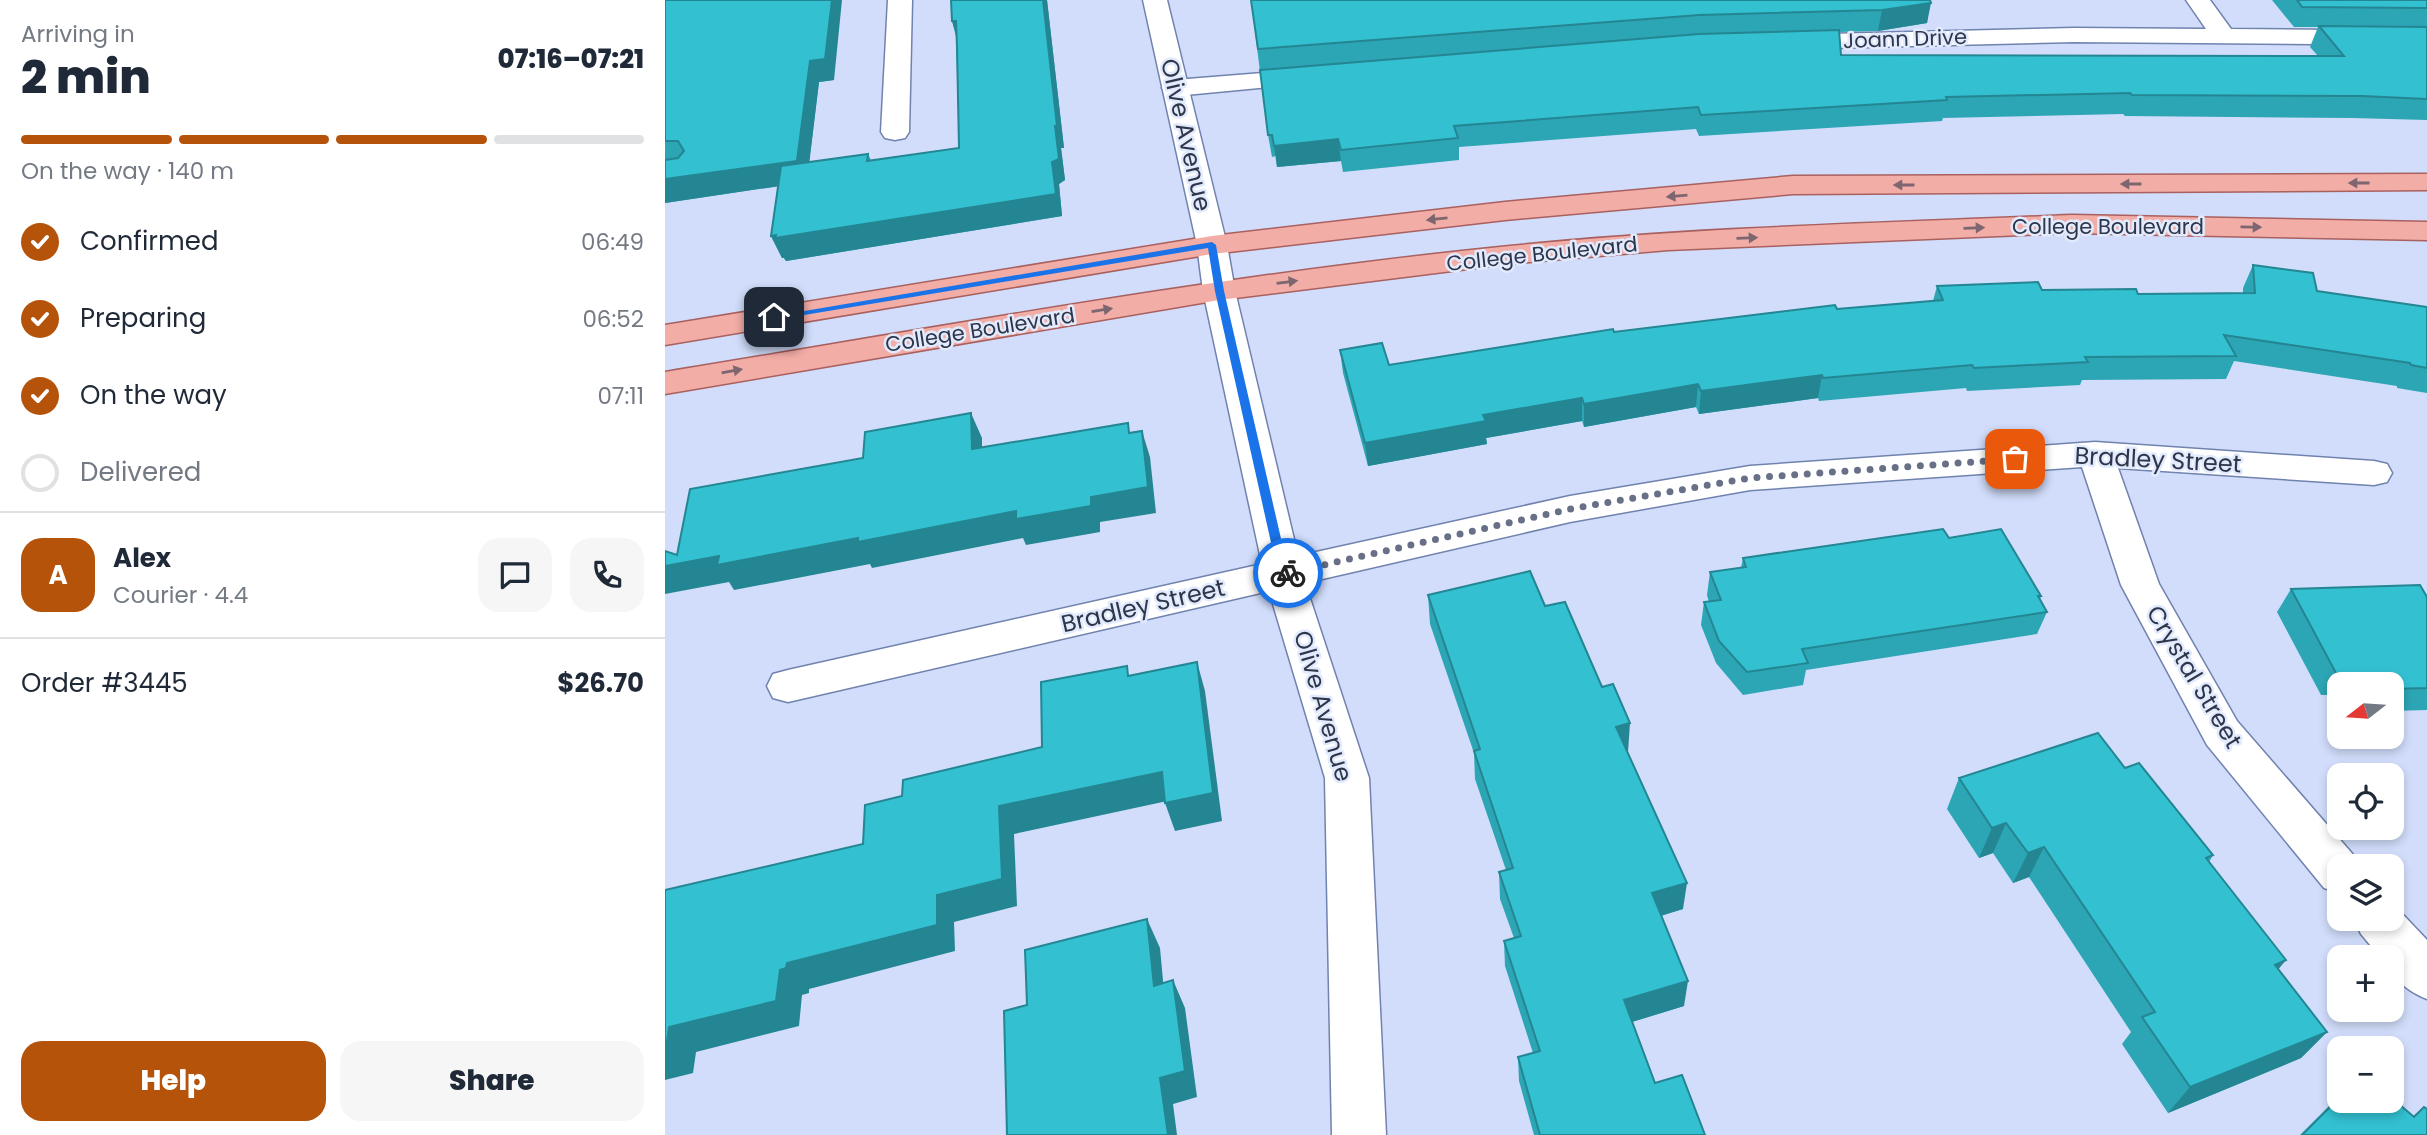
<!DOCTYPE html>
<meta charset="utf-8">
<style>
:root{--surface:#fff;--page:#f6f6f7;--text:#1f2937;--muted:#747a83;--line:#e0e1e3;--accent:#b45309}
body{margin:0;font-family:Poppins,sans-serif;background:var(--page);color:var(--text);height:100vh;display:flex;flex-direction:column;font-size:26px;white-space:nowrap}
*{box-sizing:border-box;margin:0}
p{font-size:23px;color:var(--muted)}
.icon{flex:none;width:38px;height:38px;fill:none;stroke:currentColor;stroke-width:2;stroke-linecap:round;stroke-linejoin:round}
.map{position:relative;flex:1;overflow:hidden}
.side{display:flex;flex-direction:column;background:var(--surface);width:665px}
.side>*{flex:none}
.needle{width:46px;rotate:253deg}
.tools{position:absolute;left:1662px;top:672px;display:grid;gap:14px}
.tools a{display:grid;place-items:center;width:77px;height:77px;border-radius:14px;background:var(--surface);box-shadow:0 4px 10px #0003;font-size:35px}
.pin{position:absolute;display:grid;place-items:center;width:60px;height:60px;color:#fff;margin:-30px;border-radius:14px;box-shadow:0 4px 10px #0006}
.courier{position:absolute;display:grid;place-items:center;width:70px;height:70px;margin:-35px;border:5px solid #1a73e8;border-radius:50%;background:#fff;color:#222;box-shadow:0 2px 9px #0007}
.head em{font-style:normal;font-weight:800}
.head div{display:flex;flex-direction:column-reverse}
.head{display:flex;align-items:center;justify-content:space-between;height:119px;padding:0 21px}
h1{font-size:46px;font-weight:800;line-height:52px}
.bar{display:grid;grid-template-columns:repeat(4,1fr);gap:10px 7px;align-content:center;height:84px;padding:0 21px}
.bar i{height:9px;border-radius:5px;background:var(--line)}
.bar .current{background:var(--accent)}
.bar p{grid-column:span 4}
.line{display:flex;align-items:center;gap:18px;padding:0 21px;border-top:2px solid var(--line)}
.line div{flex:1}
.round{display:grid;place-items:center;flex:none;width:74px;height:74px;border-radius:21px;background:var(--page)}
ol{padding:0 21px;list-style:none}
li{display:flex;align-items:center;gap:21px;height:77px}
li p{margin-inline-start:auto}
li .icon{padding:7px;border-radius:50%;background:var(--accent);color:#fff;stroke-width:4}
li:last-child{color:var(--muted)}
li i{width:38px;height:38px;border:4px solid var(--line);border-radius:50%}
.primary-button{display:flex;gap:14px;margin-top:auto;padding:14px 21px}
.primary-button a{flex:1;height:80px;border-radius:21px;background:var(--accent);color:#fff;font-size:28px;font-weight:800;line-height:80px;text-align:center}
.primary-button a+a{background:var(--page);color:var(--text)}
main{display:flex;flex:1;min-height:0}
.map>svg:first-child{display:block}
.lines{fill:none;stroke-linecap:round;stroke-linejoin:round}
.minor-casing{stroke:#7082ae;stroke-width:3}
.secondary-casing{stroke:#7082ae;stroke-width:3}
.primary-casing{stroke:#a9605f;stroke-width:3}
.minor{fill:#fff;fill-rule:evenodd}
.secondary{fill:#fff;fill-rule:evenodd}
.primary{fill:#f2ada6;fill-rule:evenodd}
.wall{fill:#2ca5b4}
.shaded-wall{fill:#248692}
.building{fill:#33c0d1;stroke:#248692;stroke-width:2}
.oneway{fill:#7d666f}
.route{fill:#1a73e8}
.done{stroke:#687088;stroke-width:7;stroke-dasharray:0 12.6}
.labels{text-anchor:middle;stroke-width:5;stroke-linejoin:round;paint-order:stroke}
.far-street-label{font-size:21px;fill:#2f364a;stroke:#e2eafe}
.street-label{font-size:24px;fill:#2f364a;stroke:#e2eafe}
</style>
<main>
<section class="side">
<div class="head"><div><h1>2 min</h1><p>Arriving in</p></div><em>07:16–07:21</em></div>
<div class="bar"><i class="current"></i><i class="current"></i><i class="current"></i><i></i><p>On the way · 140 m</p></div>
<ol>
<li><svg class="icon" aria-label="check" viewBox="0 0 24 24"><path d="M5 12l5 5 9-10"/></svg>Confirmed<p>06:49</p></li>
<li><svg class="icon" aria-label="check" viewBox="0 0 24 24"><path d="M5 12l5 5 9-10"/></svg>Preparing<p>06:52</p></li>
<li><svg class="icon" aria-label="check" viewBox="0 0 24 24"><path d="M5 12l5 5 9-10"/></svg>On the way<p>07:11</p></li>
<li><i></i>Delivered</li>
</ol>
<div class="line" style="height:126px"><b class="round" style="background:var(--accent);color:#fff">A</b><div><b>Alex</b><p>Courier · 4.4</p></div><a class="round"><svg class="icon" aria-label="chat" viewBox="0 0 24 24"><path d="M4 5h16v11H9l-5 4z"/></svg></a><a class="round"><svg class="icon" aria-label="phone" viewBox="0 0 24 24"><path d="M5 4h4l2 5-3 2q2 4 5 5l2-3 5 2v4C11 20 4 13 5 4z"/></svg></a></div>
<div class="line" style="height:91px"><div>Order #3445</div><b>$26.70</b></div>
<div class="primary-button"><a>Help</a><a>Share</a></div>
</section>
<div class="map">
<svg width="1762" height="1135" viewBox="0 0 1762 1135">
<rect width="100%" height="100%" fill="#d1ddfb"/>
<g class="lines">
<g class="minor-casing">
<g id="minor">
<polygon points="223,0 247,0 244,132 240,138 230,140 220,138 216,132"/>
<polygon points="1521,0 1545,0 1566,29 1762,31 1762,45 1409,42 1123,49 1114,47 1111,42 1114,37 1123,35 1409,28 1541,29"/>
<polygon points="647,69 656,72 660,77 656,82 510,96 501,93 497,88 501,83 510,80"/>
<polygon points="554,282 565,284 570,291 633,556 905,496 1085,466 1430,442 1709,461 1722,464 1727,473 1722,482 1709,485 1453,468 1494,584 1572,721 1691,858 1695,866 1675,866 1675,893 1659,888 1542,745 1456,585 1417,467 1085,490 905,522 640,583 704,778 721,1135 667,1135 660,778 604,591 123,702 108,698 102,686 108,674 123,670 597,564 538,291 543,284"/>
<path d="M1727,903L1762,940V999C1742,991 1727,980 1727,957H1715L1696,934L1689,919H1727Z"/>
</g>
</g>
<g class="secondary-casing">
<polygon id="secondary" points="478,0 502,0 562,245 570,291 565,298 554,300 543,298 538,291 532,245"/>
</g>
<g class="primary-casing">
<g id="primary">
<polygon points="1762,174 1762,190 1128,194 840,220 547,254 0,345 0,325 547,236 840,202 1128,176"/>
<path d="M1407,215L1762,222V240L1407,233L1003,250L843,264L554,300L0,394V372C281,326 562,274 845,246C1032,227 1220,223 1407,215Z"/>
</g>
</g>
<use href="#minor" class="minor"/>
<use href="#secondary" class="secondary"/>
<use href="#primary" class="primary"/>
</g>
<g class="wall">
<polygon points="0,0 169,80 154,82 144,162 203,154 206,160 294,148 291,36 287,21 286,0 382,0 399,148 396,148 400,180 394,184 397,216 121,261 119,258 117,258 106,236 113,186 0,203"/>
<polygon points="586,0 1265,0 1262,23 1213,31 1174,32 1176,55 1653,56 1645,47 1653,27 1629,27 1607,0 1762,0 1762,120 1687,118 1460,116 1458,114 1278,118 1277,121 1034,136 1031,129 794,147 794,160 678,172 676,161 612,167 611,156 607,157 603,135"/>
<polygon points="1588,265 1652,291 1762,307 1762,393 1732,388 1732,386 1569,361 1561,379 1417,380 1415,385 1302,391 1301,388 1154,401 1153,398 1034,414 1031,407 919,427 917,421 821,438 822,444 703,466 678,373 675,350 724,365 949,332 1172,309 1268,301 1272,286 1473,294 1578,293 1578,288"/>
<polygon points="1284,538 1376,596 1375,600 1382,612 1372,634 1141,670 1138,685 1078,695 1051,663 1036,625 1039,602 1044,602 1042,595 1045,572 1076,568 1078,558"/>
<polygon points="1626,589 1762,597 1762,710 1727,711 1727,684 1675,684 1675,713 1673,713 1663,695 1656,695 1612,612"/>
<polygon points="763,595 880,606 963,752 962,752 1018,909 996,916 1019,1006 967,1022 990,1083 1040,1135 869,1135 854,1081 853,1057 868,1053 840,966 839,941 849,938 835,899 834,872 841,870 810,779 809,753 765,624"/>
<polygon points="1460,768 1548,855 1544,862 1613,969 1662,1032 1636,1058 1503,1113 1457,1044 1466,1032 1364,877 1348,883 1328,853 1314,858 1282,809 1294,778"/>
<polygon points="1675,1095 1675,1101 1748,1116 1759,1107 1762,1135 1635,1135"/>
</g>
<g class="shaded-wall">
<polygon points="167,0 177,0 169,80 154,82 142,182 0,203 0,179 145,61"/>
<polygon points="378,0 382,0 399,148 396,148 400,180 394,184 397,216 121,261 119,258 117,258 106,236 387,162 390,126"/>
<polygon points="1266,3 1262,23 1213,31 1217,10"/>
<polygon points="287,21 291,21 293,42"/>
<polygon points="673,139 676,161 612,167 609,146"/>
<polygon points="1157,375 1153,398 1034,414 1036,391"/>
<polygon points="1033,384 1031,407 919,427 919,404"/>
<polygon points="917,398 917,421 821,438 822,444 703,466 700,443 818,415"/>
<polygon points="306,413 317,438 317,474 307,449"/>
<polygon points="477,431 485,457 491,513 435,522 435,532 361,545 358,538 207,568 205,564 69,590 64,582 0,594 0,566 54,556 193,538 426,497"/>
<polygon points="532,662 540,691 557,821 510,831 500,803"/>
<polygon points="965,723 963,752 949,755 951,727"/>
<polygon points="497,772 507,800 349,834 352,906 289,922 290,951 144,989 144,993 137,995 134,1026 31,1052 28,1073 0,1080 0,1049 4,1027 115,970 122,963 272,895 334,806"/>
<polygon points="1341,823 1328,853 1314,858 1327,828"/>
<polygon points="1379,847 1364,877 1348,883 1363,853"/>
<polygon points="1022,883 1018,909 984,919 987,893"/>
<polygon points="482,919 495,948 501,1013 489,986"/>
<polygon points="1621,960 1598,988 1610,965"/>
<polygon points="508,980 520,1008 532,1097 508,1104 512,1135 503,1135 495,1078"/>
<polygon points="1023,981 1019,1006 957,1025 959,1000"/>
<polygon points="1662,1032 1636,1058 1503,1113 1525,1087"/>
</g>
<g class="building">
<polygon points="0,0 167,0 160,59 145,61 132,161 0,179 0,160 13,158 19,151 13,141 0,141"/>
<polygon points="286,0 378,0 392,126 390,126 394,159 387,162 391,194 110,238 111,235 106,236 116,166 203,154 202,161 294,148 292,47 291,21 287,21"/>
<polygon points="586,0 1265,0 1266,3 1217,10 1034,15 593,49"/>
<polygon points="1632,0 1762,0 1762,8 1637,7"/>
<polygon points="1654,26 1762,27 1762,99 1697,96 1467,95 1465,93 1281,97 1282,100 1036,115 1033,107 789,126 793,138 676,150 673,139 609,146 607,135 603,135 595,70 1034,34 1174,30 1176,55 1679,56"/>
<polygon points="1588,265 1648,273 1652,291 1762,307 1762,368 1746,365 1745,363 1559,335 1571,356 1420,357 1423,362 1309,368 1307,365 1158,378 1157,375 1036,391 1033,384 919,404 917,398 818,415 821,421 700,443 675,350 717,343 724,365 948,329 949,332 1170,305 1172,309 1278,300 1272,286 1373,282 1377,290 1471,289 1473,294 1590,293"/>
<polygon points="306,413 307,449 463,423 464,433 477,431 483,487 426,497 426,506 351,519 351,511 193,542 193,538 52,565 54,556 0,566 0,551 12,555 25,489 198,458 200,432"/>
<polygon points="1278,529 1284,538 1336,529 1376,596 1373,596 1382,612 1137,649 1143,663 1082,672 1054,641 1039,602 1056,600 1045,572 1081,567 1078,558"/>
<polygon points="865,571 880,606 900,602 937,687 948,684 965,723 951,727 1022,883 987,893 1023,981 959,1000 990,1083 1017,1075 1040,1135 875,1135 853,1057 875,1051 839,941 856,936 834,872 848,868 809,751 815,749 763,595"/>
<polygon points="1755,585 1762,597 1762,688 1727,689 1727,684 1685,684 1678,673 1671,673 1626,589"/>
<polygon points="532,662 548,793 500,803 497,772 334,806 337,879 272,895 272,925 122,963 121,968 115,970 111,1001 4,1027 1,1048 0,1049 0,890 198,844 200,805 237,796 238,780 377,747 376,682 462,666 463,676"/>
<polygon points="1433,733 1460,768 1474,763 1548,855 1541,858 1621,960 1610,965 1662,1032 1525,1087 1477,1017 1490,1012 1379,847 1363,853 1341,823 1327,828 1294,778"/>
<polygon points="482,919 489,986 508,980 520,1071 495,1078 503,1135 342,1135 339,1011 362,1005 360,950"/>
<polygon points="1675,1097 1675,1101 1727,1101 1727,1098 1749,1117 1759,1107 1762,1109 1762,1135 1637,1135"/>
</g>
<defs><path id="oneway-solid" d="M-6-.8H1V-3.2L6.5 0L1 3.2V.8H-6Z" transform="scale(1.75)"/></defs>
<g class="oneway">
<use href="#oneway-solid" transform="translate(1694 183) rotate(180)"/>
<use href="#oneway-solid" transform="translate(1466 184) rotate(180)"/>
<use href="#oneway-solid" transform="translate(1239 185) rotate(180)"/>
<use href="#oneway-solid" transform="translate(1012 196) rotate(175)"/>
<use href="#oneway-solid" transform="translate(772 219) rotate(174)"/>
<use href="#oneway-solid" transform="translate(1586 227) rotate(1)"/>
<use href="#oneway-solid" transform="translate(1309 228) rotate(-2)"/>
<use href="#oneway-solid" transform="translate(1082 238) rotate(-2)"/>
<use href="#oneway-solid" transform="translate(622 282) rotate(-7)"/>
<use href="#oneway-solid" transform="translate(437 310) rotate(-9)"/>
<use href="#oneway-solid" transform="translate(67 371) rotate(-10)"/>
</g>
<polygon class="route" points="547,242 551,245 559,291 623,569 629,573 618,579 613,574 550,291 543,248 109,320 104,317"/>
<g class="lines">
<polyline class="done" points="623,573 905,509 1085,478 1350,459"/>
</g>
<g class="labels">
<g class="far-street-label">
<text transform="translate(1240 39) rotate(-2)" y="7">Joann Drive</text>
<text x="1443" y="234">College Boulevard</text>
<text transform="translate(877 254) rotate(-6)" y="7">College Boulevard</text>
<text transform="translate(315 330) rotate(-9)" y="7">College Boulevard</text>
</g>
<g class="street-label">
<text transform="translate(521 135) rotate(77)" y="8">Olive Avenue</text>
<text transform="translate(1493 460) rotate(3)" y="8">Bradley Street</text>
<text transform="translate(478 606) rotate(-13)" y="8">Bradley Street</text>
<text transform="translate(1529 677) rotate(59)" y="8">Crystal Street</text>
<text transform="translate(658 706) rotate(74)" y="8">Olive Avenue</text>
</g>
</g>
</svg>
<div class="tools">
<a><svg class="needle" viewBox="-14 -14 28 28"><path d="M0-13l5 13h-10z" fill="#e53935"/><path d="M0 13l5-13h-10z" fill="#747a83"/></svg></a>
<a><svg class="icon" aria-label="locate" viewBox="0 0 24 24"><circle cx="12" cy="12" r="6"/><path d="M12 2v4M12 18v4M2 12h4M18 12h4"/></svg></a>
<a><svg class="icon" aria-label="layers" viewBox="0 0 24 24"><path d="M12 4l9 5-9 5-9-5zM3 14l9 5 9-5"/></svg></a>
<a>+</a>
<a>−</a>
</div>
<div class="pin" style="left:1350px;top:459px;background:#ea580c"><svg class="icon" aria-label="bag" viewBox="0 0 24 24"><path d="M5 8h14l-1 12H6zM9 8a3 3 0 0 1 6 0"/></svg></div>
<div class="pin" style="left:109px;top:317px;background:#1f2937"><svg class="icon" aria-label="home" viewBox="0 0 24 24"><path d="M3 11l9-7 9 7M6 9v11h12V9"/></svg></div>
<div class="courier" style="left:623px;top:573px"><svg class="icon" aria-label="bike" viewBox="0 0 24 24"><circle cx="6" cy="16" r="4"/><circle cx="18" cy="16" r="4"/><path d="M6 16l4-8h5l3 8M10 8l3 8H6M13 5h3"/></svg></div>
</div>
</main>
